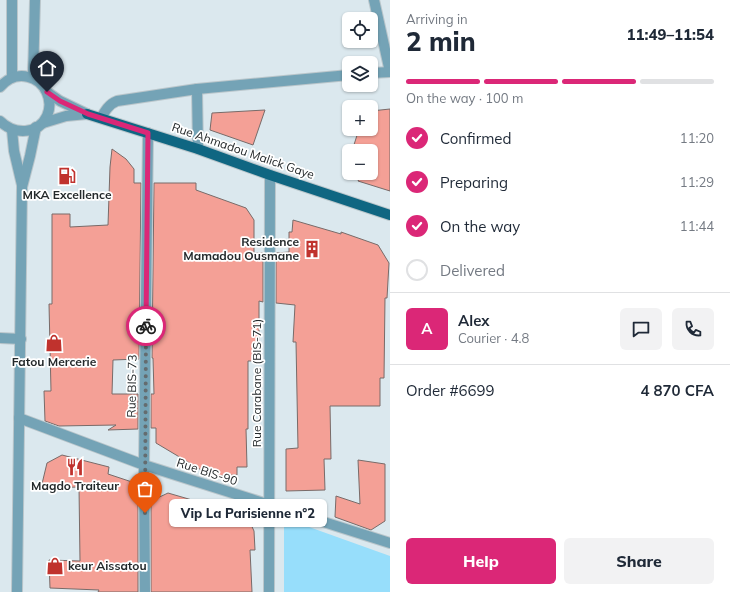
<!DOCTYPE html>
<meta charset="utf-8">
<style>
:root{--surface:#fff;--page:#f2f2f3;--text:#1f2937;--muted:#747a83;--line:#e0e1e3;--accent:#db2777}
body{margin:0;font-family:Mulish,sans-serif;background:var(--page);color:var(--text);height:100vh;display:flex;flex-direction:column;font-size:15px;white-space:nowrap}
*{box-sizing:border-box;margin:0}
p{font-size:13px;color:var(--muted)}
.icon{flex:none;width:22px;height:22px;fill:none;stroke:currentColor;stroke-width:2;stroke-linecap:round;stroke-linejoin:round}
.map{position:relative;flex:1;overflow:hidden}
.sheet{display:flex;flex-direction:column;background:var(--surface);width:340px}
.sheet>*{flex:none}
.fabs{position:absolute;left:342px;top:12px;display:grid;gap:8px}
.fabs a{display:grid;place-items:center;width:36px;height:36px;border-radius:6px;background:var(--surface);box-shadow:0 1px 3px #0004;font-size:20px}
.pin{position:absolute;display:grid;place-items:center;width:34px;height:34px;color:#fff;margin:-41px -17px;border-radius:50% 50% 50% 0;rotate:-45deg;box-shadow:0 0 4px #0007}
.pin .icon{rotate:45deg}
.courier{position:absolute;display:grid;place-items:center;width:40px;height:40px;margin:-20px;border:3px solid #db2777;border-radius:50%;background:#fff;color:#222;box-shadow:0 1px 5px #0007}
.bubble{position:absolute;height:28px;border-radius:6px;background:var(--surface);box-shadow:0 1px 3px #0004;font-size:13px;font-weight:800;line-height:28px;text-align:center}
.summary em{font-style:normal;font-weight:800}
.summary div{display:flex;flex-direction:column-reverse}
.summary{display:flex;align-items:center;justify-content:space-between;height:68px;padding:0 16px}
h1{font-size:26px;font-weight:800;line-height:30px}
.bar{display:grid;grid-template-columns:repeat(4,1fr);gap:6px 4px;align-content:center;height:48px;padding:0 16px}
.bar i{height:5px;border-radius:3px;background:var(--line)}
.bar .current{background:var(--accent)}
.bar p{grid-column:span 4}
.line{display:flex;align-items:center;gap:10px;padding:0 16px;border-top:1px solid var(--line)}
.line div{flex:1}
.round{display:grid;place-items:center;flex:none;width:42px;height:42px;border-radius:6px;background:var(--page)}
ol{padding:0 16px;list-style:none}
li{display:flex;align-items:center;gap:12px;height:44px}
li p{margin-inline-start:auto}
li .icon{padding:4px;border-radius:50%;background:var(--accent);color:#fff;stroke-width:4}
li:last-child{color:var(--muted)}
li i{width:22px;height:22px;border:2px solid var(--line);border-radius:50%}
.primary-button{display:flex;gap:8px;margin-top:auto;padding:8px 16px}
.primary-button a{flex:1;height:46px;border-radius:6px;background:var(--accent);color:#fff;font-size:16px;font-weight:800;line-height:46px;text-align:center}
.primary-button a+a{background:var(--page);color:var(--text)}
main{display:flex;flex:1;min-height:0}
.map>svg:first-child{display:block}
.pitch{fill:#97defb}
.building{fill:#f4a096;stroke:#786b69}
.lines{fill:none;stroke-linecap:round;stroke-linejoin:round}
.minor-casing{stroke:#bac6cb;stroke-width:12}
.major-casing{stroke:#bac6cb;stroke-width:12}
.minor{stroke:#74a3b6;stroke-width:10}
.major{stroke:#0f6682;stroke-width:10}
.done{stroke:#646c6f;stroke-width:4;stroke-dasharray:0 7.2}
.route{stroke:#db2777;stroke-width:5}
.labels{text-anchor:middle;stroke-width:3.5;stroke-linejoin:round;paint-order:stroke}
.street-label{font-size:12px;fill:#24292b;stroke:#fff}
.poi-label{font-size:12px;font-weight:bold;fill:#24292b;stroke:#fff}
</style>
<main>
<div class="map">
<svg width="390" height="592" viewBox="0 0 390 592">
<rect width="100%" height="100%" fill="#dbe8ee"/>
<polygon class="pitch" points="284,518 390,556 390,592 284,592"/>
<g class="building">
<polygon points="390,109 390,191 358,181 362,173 371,173 371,151 352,151 359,129 371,129 371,111"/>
<polygon points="265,110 253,145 210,130 212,113"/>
<polygon points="112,149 126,159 134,169 134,183 141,183 139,359 113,360 112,394 138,394 138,429 108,430 116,425 59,426 45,421 44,391 51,391 49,304 52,304 52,214 70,214 70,227 108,225 110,167"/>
<polygon points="154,183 196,183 196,190 246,208 254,220 254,253 263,253 263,302 259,301 259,361 248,361 248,429 246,429 247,467 237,467 237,475 203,476 203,471 156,443 156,428 151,428 151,394 154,394 153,358 152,358"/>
<polygon points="293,220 341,234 341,232 378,245 389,263 387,298 385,298 384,378 380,378 380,406 330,406 331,459 324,459 325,490 286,491 286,449 298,448 296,342 293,342 295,305 276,303 276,253 289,252 289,232 292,232"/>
<polygon points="62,455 109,467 108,474 132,482 138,497 138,592 98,592 99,590 50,588 49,560 80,561 79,487 41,488 47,463"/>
<polygon points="358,460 385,464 385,521 371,530 335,517 336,496 360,504"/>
<polygon points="168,493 247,516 254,531 255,550 250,550 252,592 151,592 151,501"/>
</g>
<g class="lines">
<g class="minor-casing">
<g id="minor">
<polyline points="12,0 12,77"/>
<polyline points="374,0 390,72"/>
<polyline points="371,73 390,72"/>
<polyline points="33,78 35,0"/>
<path d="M0,87C7,79 17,74 28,77C45,81 54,100 47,116C38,135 14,135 0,121"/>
<polyline points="197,89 198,149"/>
<polyline points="47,92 60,101 87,114"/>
<path d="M101,118C105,111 109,104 117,101L197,89L349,75"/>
<polyline points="43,123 66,116 87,114"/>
<polyline points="12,130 14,151 22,185"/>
<polyline points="0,338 21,339"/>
<polyline points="19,418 144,465 390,543"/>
<polyline points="17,592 22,187 30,156 36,127"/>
<polyline points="145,592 144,465 148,133"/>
<polyline points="269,592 270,175"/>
</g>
</g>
<g class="major-casing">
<polyline id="major" points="87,114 198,149 270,175 390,215"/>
</g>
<use href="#minor" class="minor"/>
<use href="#major" class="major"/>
</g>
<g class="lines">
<polyline class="done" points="145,513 146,326"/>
<polyline class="route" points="47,92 60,101 88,114 148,133 146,326"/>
</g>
<defs>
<g id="fuel-bare" transform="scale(1.38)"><path d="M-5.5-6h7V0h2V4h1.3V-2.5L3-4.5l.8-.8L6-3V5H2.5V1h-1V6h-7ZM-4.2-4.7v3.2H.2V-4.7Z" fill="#c0322d" stroke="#fff" stroke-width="2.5" paint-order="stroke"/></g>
<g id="building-bare" transform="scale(1.38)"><path d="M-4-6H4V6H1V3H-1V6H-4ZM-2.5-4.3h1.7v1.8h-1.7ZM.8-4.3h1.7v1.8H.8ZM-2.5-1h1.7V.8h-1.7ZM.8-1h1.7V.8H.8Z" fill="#c0322d" stroke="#fff" stroke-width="2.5" paint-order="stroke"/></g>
<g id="shop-bare" transform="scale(1.38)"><path d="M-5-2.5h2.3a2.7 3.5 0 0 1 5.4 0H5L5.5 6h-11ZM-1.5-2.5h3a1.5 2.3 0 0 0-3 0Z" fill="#c0322d" stroke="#fff" stroke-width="2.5" paint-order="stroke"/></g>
<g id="restaurant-bare" transform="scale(1.38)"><path d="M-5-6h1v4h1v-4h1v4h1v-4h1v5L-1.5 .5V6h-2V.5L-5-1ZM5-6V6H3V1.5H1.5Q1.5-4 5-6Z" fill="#c0322d" stroke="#fff" stroke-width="2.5" paint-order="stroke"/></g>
</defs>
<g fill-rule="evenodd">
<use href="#fuel-bare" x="67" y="176"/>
<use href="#building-bare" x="312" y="249"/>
<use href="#shop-bare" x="54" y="343"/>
<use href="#restaurant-bare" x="75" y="467"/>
<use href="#shop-bare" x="55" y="566"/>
</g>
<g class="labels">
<g class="street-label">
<text transform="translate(243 151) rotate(19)" y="4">Rue Ahmadou Malick Gaye</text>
<text transform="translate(257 383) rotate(-90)" y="4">Rue Carabane (BIS-71)</text>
<text transform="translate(132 386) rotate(-89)" y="4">Rue BIS-73</text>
<text transform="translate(207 472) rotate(18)" y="4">Rue BIS-90</text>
</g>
<g class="poi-label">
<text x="67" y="199">MKA Excellence</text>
<text x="299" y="246" text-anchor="end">Residence<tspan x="299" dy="14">Mamadou Ousmane</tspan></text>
<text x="54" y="366">Fatou Mercerie</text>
<text x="75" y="490">Magdo Traiteur</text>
<text x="68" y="570" text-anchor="start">keur Aissatou</text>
</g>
</g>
</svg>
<div class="fabs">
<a><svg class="icon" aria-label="locate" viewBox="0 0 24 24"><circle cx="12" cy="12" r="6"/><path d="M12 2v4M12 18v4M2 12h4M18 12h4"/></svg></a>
<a><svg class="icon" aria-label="layers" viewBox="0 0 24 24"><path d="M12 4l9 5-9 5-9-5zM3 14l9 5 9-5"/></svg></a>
<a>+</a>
<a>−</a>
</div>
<div class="pin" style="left:145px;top:513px;background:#ea580c"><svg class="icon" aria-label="bag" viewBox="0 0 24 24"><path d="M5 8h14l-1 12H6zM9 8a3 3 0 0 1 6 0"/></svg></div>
<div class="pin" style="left:47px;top:92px;background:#1f2937"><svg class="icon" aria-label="home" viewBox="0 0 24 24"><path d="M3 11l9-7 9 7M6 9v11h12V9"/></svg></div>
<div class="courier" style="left:146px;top:326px"><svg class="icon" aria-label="bike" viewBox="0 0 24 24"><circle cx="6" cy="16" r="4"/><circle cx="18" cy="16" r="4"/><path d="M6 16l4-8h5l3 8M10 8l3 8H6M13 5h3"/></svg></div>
<div class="bubble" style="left:169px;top:499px;width:158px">Vip La Parisienne n°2</div>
</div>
<section class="sheet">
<div class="summary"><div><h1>2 min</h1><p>Arriving in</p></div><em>11:49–11:54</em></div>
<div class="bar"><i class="current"></i><i class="current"></i><i class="current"></i><i></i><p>On the way · 100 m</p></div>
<ol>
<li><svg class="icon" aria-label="check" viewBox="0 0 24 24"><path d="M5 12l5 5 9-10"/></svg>Confirmed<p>11:20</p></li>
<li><svg class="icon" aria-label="check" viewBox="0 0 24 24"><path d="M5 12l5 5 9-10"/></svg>Preparing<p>11:29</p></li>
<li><svg class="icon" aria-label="check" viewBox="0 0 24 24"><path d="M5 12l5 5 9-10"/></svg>On the way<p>11:44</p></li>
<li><i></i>Delivered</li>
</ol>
<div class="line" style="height:72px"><b class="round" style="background:var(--accent);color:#fff">A</b><div><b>Alex</b><p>Courier · 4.8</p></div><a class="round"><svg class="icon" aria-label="chat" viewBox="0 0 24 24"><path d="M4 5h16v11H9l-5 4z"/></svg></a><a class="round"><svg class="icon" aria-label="phone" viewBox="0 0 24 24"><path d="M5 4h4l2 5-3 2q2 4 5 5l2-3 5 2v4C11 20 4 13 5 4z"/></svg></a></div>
<div class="line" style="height:52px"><div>Order #6699</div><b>4 870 CFA</b></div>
<div class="primary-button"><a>Help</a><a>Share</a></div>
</section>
</main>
